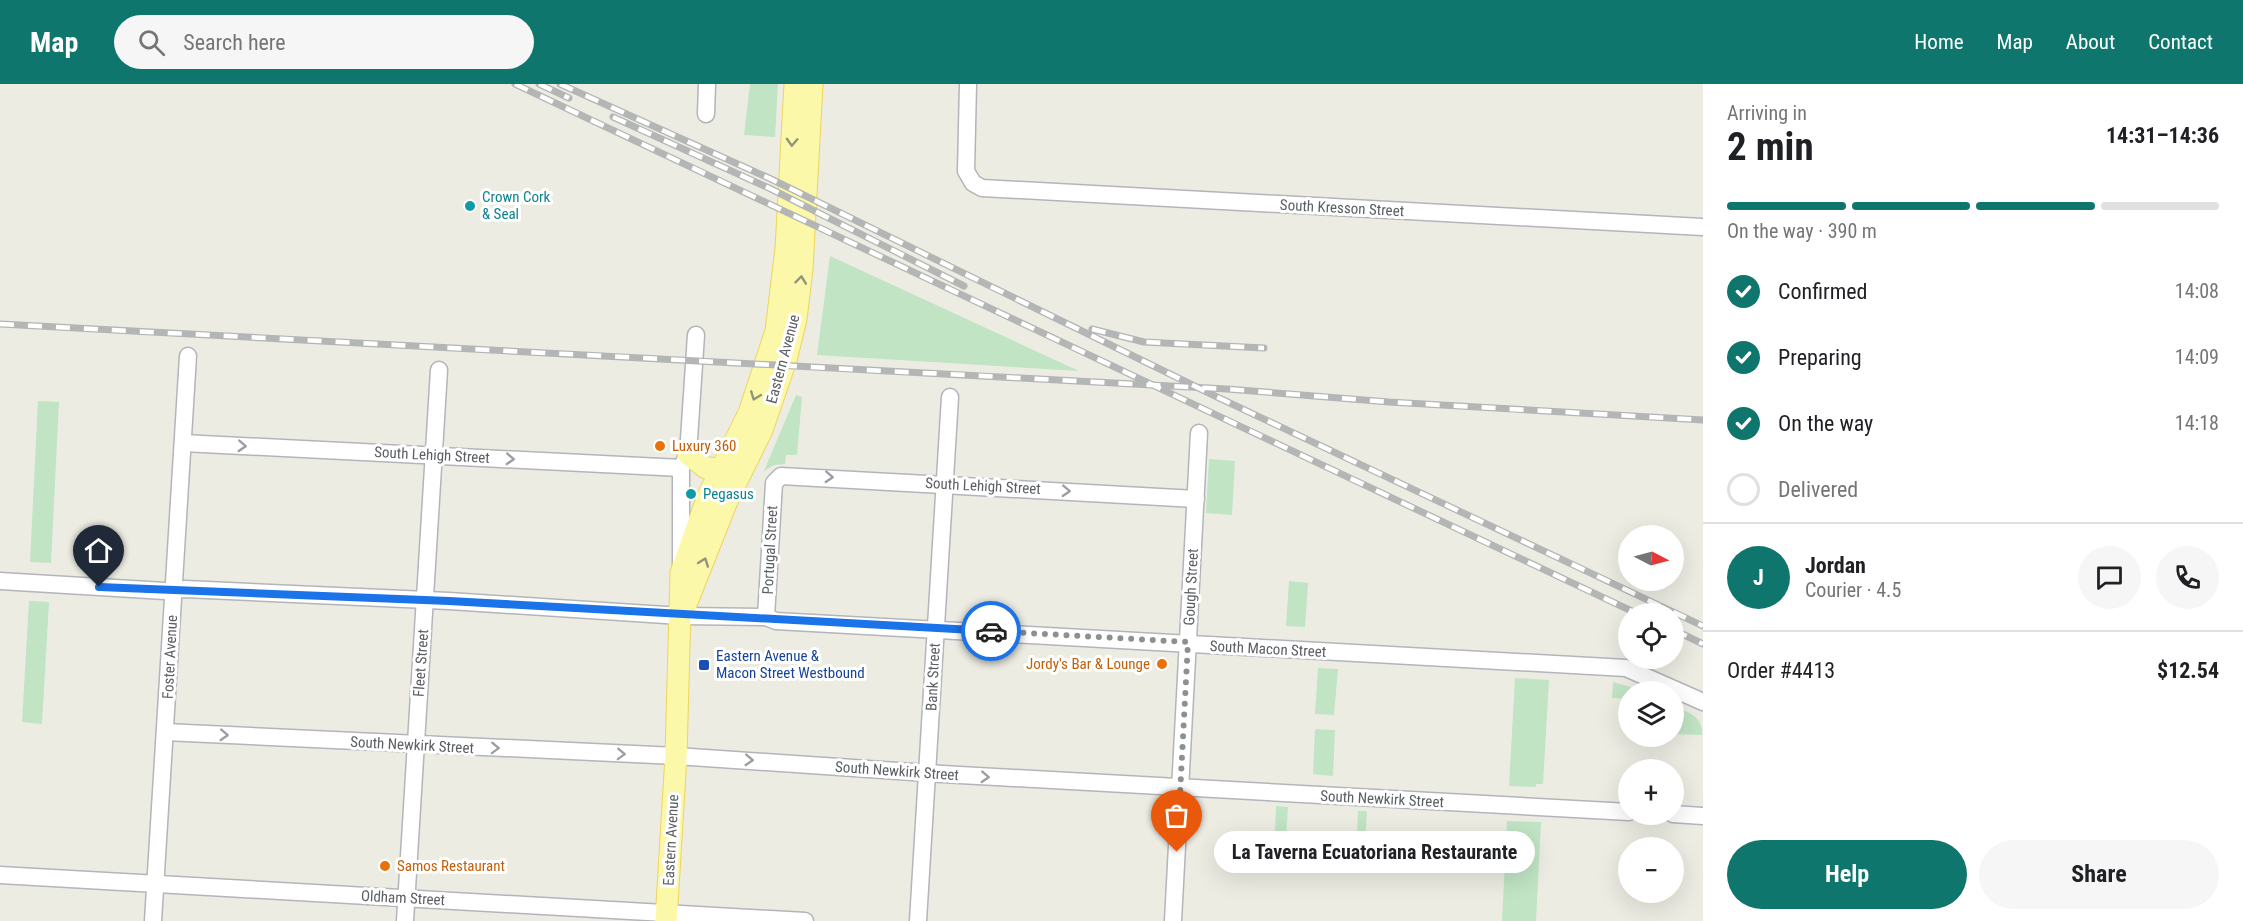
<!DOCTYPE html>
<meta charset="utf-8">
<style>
:root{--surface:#fff;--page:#f6f6f6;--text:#202124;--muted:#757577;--line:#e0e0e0;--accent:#0f766e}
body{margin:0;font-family:"Roboto Condensed",sans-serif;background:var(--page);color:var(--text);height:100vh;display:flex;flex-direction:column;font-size:22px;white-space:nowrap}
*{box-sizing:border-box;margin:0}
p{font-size:20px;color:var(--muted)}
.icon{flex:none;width:33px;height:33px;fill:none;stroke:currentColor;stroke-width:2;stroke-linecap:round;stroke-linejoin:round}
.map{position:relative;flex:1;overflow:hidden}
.details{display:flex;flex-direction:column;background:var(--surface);width:540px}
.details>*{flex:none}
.needle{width:39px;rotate:96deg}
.tools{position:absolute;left:1618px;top:441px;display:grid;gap:12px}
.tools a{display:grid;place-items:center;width:66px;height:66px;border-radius:50%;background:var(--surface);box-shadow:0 6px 24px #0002;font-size:30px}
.pin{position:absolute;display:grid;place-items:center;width:51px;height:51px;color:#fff;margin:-62px -26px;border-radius:50% 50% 50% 0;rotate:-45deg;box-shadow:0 0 6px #0007}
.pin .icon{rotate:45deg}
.courier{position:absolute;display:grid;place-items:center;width:60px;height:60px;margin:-30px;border:4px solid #1a73e8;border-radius:50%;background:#fff;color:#222;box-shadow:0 2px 8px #0007}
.bubble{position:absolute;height:42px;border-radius:21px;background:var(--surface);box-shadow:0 6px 24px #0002;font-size:20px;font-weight:700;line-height:42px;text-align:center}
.overview em{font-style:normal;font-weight:700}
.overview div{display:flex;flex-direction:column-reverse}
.overview{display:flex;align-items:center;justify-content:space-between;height:102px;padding:0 24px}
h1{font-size:39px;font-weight:700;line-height:45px}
.bar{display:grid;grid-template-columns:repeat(4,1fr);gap:9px 6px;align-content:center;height:72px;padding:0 24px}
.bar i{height:8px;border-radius:4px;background:var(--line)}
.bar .active{background:var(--accent)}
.bar p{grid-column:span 4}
.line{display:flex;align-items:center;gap:15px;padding:0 24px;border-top:2px solid var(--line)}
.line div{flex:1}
.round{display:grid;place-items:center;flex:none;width:63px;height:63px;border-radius:32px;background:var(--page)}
ol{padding:0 24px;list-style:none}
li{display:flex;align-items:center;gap:18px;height:66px}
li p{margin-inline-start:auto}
li .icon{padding:6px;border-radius:50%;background:var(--accent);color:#fff;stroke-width:4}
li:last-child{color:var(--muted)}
li i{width:33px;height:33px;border:3px solid var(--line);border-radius:50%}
.cta{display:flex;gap:12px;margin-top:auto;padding:12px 24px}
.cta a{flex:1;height:69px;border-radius:36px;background:var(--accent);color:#fff;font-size:24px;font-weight:700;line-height:69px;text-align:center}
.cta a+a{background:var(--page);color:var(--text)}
header{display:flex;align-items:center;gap:36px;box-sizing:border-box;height:84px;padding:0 30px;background:var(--accent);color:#fff}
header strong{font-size:28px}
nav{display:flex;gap:33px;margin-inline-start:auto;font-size:21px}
.search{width:420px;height:54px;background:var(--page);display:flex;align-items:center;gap:15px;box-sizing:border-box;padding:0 21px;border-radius:33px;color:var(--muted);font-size:22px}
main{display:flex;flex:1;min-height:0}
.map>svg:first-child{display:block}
.green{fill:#c0e4c4}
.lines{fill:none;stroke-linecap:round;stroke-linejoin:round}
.minor-casing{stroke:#b3b5ba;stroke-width:19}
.major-casing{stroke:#edd45c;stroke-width:23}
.minor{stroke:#fff;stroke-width:16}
.major{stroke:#fcf8a9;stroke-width:21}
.rail-casing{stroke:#b4b5b5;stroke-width:7}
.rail{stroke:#fff;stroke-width:4.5;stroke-dasharray:14;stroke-linecap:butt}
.oneway{stroke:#93947c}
.oneway2{stroke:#9d9ea1}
.done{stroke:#8e9090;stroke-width:6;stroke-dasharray:0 10.8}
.route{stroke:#1a73e8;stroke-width:8}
.culture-dot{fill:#0f9aa8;stroke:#fff;stroke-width:2}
.food-dot{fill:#e8710a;stroke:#fff;stroke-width:2}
.transit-dot{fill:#1a4fb4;stroke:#fff;stroke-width:2}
.labels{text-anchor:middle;stroke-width:6;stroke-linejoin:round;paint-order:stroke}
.culture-label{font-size:15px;fill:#0d838f;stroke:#fff;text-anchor:start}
.street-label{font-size:15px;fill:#5b5e63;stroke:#fff}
.food-label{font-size:15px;fill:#c56008;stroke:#fff;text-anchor:start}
.transit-label{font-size:15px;fill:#164399;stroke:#fff;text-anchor:start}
</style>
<header>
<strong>Map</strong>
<div class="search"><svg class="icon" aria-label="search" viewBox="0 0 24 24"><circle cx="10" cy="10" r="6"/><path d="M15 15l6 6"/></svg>Search here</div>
<nav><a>Home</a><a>Map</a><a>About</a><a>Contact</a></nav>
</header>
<main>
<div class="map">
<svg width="1703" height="837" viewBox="0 0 1703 837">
<rect width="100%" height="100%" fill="#edece3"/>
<g class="green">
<polygon points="750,0 778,0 775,53 744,51"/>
<polygon points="830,172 1079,287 817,271"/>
<polygon points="796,311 802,313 797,371 786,371 785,380 774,381 764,387"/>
<polygon points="38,317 59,318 51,479 30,478"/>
<polygon points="1209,375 1235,377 1232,431 1206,429"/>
<polygon points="1289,497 1308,499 1305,543 1286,542"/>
<polygon points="29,517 49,518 42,640 22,638"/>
<polygon points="1318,584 1338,585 1334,631 1315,630"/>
<polygon points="1515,594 1549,596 1543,700 1536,700 1536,703 1509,702"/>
<polygon points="1613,598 1644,607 1629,608 1629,615 1612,614"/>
<path d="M1674,622C1689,629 1703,632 1702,651L1674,650Z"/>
<polygon points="1315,645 1335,646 1333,692 1313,690"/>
<polygon points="1276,722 1288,723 1285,770 1274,770"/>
<polygon points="1358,727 1367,727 1364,774 1356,774"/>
<polygon points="1507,737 1541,738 1536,837 1502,837"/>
</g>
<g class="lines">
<g class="minor-casing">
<g id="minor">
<polyline points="968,0 966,87 973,99 982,104 1703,143"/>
<polyline points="706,30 707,0"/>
<polyline points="183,359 681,384"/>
<polyline points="681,482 681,384 688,370 696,251"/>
<polyline points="0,497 165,507 185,505 449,517 681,532 766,533 776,537 1626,584 1703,618"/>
<polyline points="766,533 774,399 781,392 1196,415"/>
<polyline points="165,648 676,672 942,690 1629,728"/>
<polyline points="1673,730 1703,732"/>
<polyline points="0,791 805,837"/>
<polyline points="153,837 188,272"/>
<polyline points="405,837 439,286"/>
<polyline points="918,837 950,313"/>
<polyline points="1173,837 1199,349"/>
</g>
</g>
<g class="major-casing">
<g id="major">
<polyline points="688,370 706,384 722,385"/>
<polyline points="685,523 727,417 762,346 786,276 796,235 802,185 812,0"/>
<polyline points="666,837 676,672 681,489 708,412 749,329 776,247 786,165 795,0"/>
</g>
</g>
<use href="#minor" class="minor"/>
<use href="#major" class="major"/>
<g class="rail-casing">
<g id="rail">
<polyline points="515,0 1638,530"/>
<polyline points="539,0 569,14"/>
<polyline points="560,0 771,95 1215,312 1703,542"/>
<polyline points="613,33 771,105 964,202"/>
<polyline points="0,240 1227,305 1389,318 1703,336"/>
<polyline points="1092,245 1144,258 1264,264"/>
<polyline points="1674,546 1703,560"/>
</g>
</g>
<use href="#rail" class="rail"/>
</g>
<defs><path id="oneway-chevron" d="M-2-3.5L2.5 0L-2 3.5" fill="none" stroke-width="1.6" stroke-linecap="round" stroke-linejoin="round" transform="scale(1.5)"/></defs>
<g class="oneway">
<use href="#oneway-chevron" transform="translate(792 58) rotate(93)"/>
<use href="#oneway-chevron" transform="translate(801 196) rotate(-83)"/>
<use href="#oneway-chevron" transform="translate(755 312) rotate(111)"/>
<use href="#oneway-chevron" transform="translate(704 478) rotate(-70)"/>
</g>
<g class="oneway2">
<use href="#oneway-chevron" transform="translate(242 362) rotate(3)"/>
<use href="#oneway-chevron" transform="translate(510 375) rotate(3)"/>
<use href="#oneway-chevron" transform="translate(829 393) rotate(3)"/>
<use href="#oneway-chevron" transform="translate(1066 407) rotate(3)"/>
<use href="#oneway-chevron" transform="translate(224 651) rotate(3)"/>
<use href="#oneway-chevron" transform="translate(495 664) rotate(2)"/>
<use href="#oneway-chevron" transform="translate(621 670) rotate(2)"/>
<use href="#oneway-chevron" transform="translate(749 676) rotate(3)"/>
<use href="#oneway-chevron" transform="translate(985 693) rotate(3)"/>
</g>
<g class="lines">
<polyline class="done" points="991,547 1188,558 1177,768"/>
<polyline class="route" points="99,503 449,517 991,547"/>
</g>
<g class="culture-dot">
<circle cx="470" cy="122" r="6"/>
<circle cx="691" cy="410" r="6"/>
</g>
<g class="food-dot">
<circle cx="660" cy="362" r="6"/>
<circle cx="1162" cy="580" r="6"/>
<circle cx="385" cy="782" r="6"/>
</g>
<rect class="transit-dot" x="698" y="575" width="12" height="12" rx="3"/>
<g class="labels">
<g class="culture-label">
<text x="482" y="118">Crown Cork<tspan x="482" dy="17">&amp; Seal</tspan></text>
<text x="703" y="415">Pegasus</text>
</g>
<g class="street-label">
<text transform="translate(1342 124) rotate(3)" y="5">South Kresson Street</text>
<text transform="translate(783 275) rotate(-75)" y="5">Eastern Avenue</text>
<text transform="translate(432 371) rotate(3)" y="5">South Lehigh Street</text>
<text transform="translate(983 402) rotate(3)" y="5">South Lehigh Street</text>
<text transform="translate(770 466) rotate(-87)" y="5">Portugal Street</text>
<text transform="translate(1191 503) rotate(-87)" y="5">Gough Street</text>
<text transform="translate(1268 565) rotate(3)" y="5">South Macon Street</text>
<text transform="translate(170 573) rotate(-87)" y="5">Foster Avenue</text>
<text transform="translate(421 579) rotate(-86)" y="5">Fleet Street</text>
<text transform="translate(933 593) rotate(-87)" y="5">Bank Street</text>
<text transform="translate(412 661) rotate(3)" y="5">South Newkirk Street</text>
<text transform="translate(897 687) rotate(4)" y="5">South Newkirk Street</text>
<text transform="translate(1382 715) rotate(3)" y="5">South Newkirk Street</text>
<text transform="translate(671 756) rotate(-87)" y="5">Eastern Avenue</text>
<text transform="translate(403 814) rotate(3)" y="5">Oldham Street</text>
</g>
<g class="food-label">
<text x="672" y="367">Luxury 360</text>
<text x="1150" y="585" text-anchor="end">Jordy's Bar &amp; Lounge</text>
<text x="397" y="787">Samos Restaurant</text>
</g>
<g class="transit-label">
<text x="716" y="577">Eastern Avenue &amp;<tspan x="716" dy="17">Macon Street Westbound</tspan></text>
</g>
</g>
</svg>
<div class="tools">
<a><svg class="needle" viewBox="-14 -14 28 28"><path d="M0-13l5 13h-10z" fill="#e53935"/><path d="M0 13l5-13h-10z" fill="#757577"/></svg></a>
<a><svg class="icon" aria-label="locate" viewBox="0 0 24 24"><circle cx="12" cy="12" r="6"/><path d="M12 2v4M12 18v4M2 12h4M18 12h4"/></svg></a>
<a><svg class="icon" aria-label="layers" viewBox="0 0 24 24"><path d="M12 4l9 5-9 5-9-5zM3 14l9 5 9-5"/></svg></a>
<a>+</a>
<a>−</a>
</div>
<div class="pin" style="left:1177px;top:768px;background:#ea580c"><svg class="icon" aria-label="bag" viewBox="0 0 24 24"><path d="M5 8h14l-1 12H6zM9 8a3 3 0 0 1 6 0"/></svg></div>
<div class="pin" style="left:99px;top:503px;background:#1f2937"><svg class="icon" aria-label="home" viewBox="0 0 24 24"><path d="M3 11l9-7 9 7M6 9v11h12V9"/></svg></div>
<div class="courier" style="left:991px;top:547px"><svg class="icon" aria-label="car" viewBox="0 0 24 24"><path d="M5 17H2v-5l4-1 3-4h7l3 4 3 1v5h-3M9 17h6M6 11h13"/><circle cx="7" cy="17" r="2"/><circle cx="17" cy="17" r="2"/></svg></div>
<div class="bubble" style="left:1214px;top:747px;width:321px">La Taverna Ecuatoriana Restaurante</div>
</div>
<section class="details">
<div class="overview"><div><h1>2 min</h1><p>Arriving in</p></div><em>14:31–14:36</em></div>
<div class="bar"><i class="active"></i><i class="active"></i><i class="active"></i><i></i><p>On the way · 390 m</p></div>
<ol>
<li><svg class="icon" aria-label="check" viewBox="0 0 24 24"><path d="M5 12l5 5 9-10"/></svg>Confirmed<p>14:08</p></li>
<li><svg class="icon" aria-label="check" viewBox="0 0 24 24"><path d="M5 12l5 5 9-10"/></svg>Preparing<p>14:09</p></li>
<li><svg class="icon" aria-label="check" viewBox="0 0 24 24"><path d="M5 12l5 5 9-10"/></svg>On the way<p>14:18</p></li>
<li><i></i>Delivered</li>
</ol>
<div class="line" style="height:108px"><b class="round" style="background:var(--accent);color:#fff">J</b><div><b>Jordan</b><p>Courier · 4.5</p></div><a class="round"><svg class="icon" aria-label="chat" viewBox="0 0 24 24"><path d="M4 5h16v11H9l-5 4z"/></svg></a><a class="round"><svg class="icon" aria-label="phone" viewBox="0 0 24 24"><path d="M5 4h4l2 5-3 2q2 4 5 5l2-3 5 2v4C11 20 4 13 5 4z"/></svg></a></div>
<div class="line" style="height:78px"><div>Order #4413</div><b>$12.54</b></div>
<div class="cta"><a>Help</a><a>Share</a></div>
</section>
</main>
